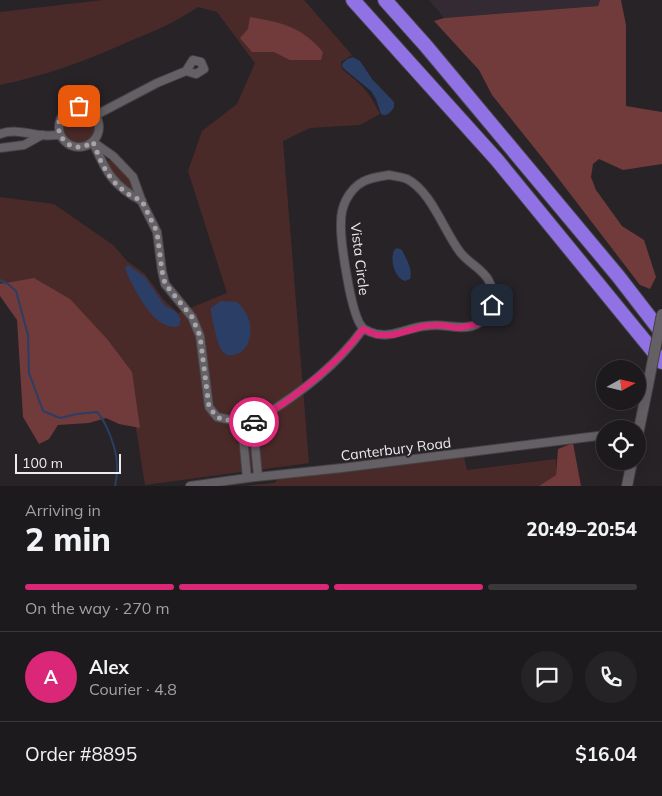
<!DOCTYPE html>
<meta charset="utf-8">
<style>
:root{--surface:#1d1a1d;--page:#252326;--text:#f1f3f6;--muted:#a0a1a4;--line:#3b383b;--accent:#db2777}
body{margin:0;font-family:Mulish,sans-serif;background:var(--page);color:var(--text);height:100vh;display:flex;flex-direction:column;font-size:19px;white-space:nowrap}
*{box-sizing:border-box;margin:0}
p{font-size:16px;color:var(--muted)}
.icon{flex:none;width:28px;height:28px;fill:none;stroke:currentColor;stroke-width:2;stroke-linecap:round;stroke-linejoin:round}
.map{position:relative;height:486px;overflow:hidden}
.side{display:flex;flex-direction:column;background:var(--surface);flex:1}
.side>*{flex:none}
.needle{width:32px;rotate:82deg}
.tools{position:absolute;left:596px;top:360px;display:grid;gap:10px}
.tools a{display:grid;place-items:center;width:50px;height:50px;border-radius:50%;background:var(--surface);box-shadow:0 5px 20px #0002,0 0 0 1px var(--line);font-size:25px}
.scale{position:absolute;left:15px;bottom:12px;width:106px;box-sizing:border-box;padding-left:5px;border:2px solid #eeebee;border-top:0;font-size:14px;line-height:18px;white-space:nowrap;color:#eeebee;-webkit-text-stroke:4px #272327;paint-order:stroke}
.pin{position:absolute;display:grid;place-items:center;width:42px;height:42px;color:#fff;margin:-21px;border-radius:10px;box-shadow:0 2px 8px #0006}
.courier{position:absolute;display:grid;place-items:center;width:50px;height:50px;margin:-25px;border:4px solid #db2777;border-radius:50%;background:#fff;color:#222;box-shadow:0 1px 6px #0007}
.headline em{font-style:normal;font-weight:800}
.headline div{display:flex;flex-direction:column-reverse}
.headline{display:flex;align-items:center;justify-content:space-between;height:85px;padding:0 25px}
h1{font-size:32px;font-weight:800;line-height:38px}
.bar{display:grid;grid-template-columns:repeat(4,1fr);gap:8px 5px;align-content:center;height:60px;padding:0 25px}
.bar i{height:6px;border-radius:4px;background:var(--line)}
.bar .selected{background:var(--accent)}
.bar p{grid-column:span 4}
.line{display:flex;align-items:center;gap:12px;padding:0 25px;border-top:1px solid var(--line)}
.line div{flex:1}
.round{display:grid;place-items:center;flex:none;width:52px;height:52px;border-radius:26px;background:var(--page)}
.map>svg:first-child{display:block}
.built{fill:#332a33}
.green{fill:#4a2a29}
.forest{fill:#703b3a}
.water{fill:#2b3e66}
.lines{fill:none;stroke-linecap:round;stroke-linejoin:round}
.stream{stroke:#2b3e66;stroke-width:2}
.minor-casing{stroke:#454245;stroke-width:10}
.tertiary-casing{stroke:#454245;stroke-width:12}
.motorway-casing{stroke:#454245;stroke-width:16}
.minor{stroke:#656065;stroke-width:8}
.tertiary{stroke:#656065;stroke-width:10}
.motorway{stroke:#9172e4;stroke-width:14}
.tertiary-bridge-casing{stroke:#454245;stroke-width:12;stroke-linecap:butt}
.tertiary-bridge{stroke:#656065;stroke-width:10}
.done{stroke:#a8a5a8;stroke-width:5;stroke-dasharray:0 9}
.route{stroke:#db2777;stroke-width:6}
.labels{text-anchor:middle;stroke-width:4;stroke-linejoin:round;paint-order:stroke}
.street-label{font-size:14px;fill:#eeebee;stroke:#272327}
</style>
<div class="map">
<svg width="662" height="486" viewBox="0 0 662 486">
<rect width="100%" height="100%" fill="#272327"/>
<polygon class="built" points="429,0 600,0 598,6 444,18"/>
<g class="green">
<path d="M103,0H304L352,55L341,62L342,69C363,86 368,90 380,114L360,125L310,128L283,141L309,463L145,485L128,378L0,285V197L54,204L113,245L127,261L145,274L163,299L178,313L227,293L188,171L202,131L237,104L255,63L217,12L198,7C176,22 155,31 130,41C88,60 45,76 0,85V12Z"/>
<circle cx="79" cy="126" r="16"/>
<polygon points="111,159 130,178 136,189 134,194 120,184 106,165 107,162"/>
<polygon points="464,457 467,470 556,459 556,475 539,486 245,486 274,483 278,479"/>
</g>
<g class="forest">
<polygon points="600,0 621,0 626,25 626,106 662,112 662,164 623,170 599,159 593,164 591,177 596,190 622,226 644,240 656,277 650,289 640,285 548,165 492,95 479,70 434,21 444,18 598,6"/>
<path d="M250,17C282,22 302,27 323,52L321,60H290L274,52H252L240,38L248,29Z"/>
<polygon points="34,278 70,299 107,339 132,372 140,428 119,424 106,418 89,423 58,425 49,439 39,444 23,417 17,320 0,296 0,284"/>
<polygon points="573,443 581,486 539,486 556,475 558,449"/>
</g>
<g class="water">
<path d="M353,57L360,61L372,79L394,102V107C391,112 387,117 381,114L376,99L371,91L343,68L342,64L347,59Z"/>
<path d="M397,248L402,250C406,259 413,268 410,279L405,281C394,277 390,260 394,250Z"/>
<path d="M128,265L145,277L165,306C174,309 184,316 179,326C155,333 134,289 126,271L125,267Z"/>
<path d="M221,301L237,302C249,313 255,330 247,345C242,353 236,356 227,355C225,353 222,352 221,349C218,346 210,312 211,308Z"/>
</g>
<g class="lines">
<path class="stream" d="M0,280L8,284L16,291L28,335L29,373L43,411L60,418L77,414L97,412C107,423 117,450 117,465C118,472 116,480 115,486"/>
<g class="minor-casing">
<g id="minor">
<circle cx="79" cy="127" r="20"/>
<polyline points="96,115 157,83 186,71 196,74 204,69 201,62 193,60 186,71"/>
<path d="M0,134C13,129 27,133 40,135C46,136 53,135 60,135"/>
<polyline points="93,142 113,156 133,177 142,202 157,232 162,271 165,284 192,317 200,336 209,407 217,417 231,420 242,426"/>
<path d="M93,142C106,172 113,186 142,201"/>
<polyline points="0,148 24,145 42,135"/>
<path d="M389,175C395,176 402,177 407,179C431,191 444,231 460,252C468,263 483,269 489,281C496,296 492,316 477,324C468,329 456,327 447,326C440,325 432,325 425,326C405,328 389,340 370,332C369,331 363,329 363,328C351,317 340,240 341,222C341,216 343,206 346,200C356,181 368,178 389,175Z"/>
<path d="M231,420C241,410 248,409 260,417"/>
<polyline points="253,423 258,476"/>
<path d="M242,426C253,425 256,417 265,415C303,391 337,365 363,329"/>
<polyline points="242,426 247,478"/>
<polyline points="190,486 247,478 342,468 605,435"/>
</g>
</g>
<g class="tertiary-casing">
<g id="tertiary">
<polyline points="638,434 648,385"/>
<polyline points="627,486 632,461"/>
</g>
</g>
<g class="motorway-casing">
<g id="motorway">
<polyline points="353,0 497,160 662,362"/>
<polyline points="385,0 426,46 618,276 662,333"/>
</g>
</g>
<use href="#minor" class="minor"/>
<use href="#tertiary" class="tertiary"/>
<use href="#motorway" class="motorway"/>
<g class="tertiary-bridge-casing">
<polyline id="tertiary-bridge" points="648,385 662,314"/>
</g>
<use href="#tertiary-bridge" class="tertiary-bridge"/>
</g>
<g class="lines">
<path class="done" d="M79,106C41,112 62,163 93,142L102,164L112,180L126,193L142,201L157,232L162,271L165,284L192,317L200,336L209,407L217,417L224,420H230L237,425L247,426L254,422"/>
<path class="route" d="M254,422C262,414 274,410 284,403C314,381 341,359 363,329L377,335H393L424,326L440,325L459,328L477,324L486,316L492,305"/>
</g>
<g class="labels">
<g class="street-label">
<text transform="translate(360 259) rotate(83)" y="5">Vista Circle</text>
<text transform="translate(396 449) rotate(-7)" y="5">Canterbury Road</text>
</g>
</g>
</svg>
<div class="tools">
<a><svg class="needle" viewBox="-14 -14 28 28"><path d="M0-13l5 13h-10z" fill="#e53935"/><path d="M0 13l5-13h-10z" fill="#a0a1a4"/></svg></a>
<a><svg class="icon" aria-label="locate" viewBox="0 0 24 24"><circle cx="12" cy="12" r="6"/><path d="M12 2v4M12 18v4M2 12h4M18 12h4"/></svg></a>
</div>
<div class="scale">100 m</div>
<div class="pin" style="left:79px;top:106px;background:#ea580c"><svg class="icon" aria-label="bag" viewBox="0 0 24 24"><path d="M5 8h14l-1 12H6zM9 8a3 3 0 0 1 6 0"/></svg></div>
<div class="pin" style="left:492px;top:305px;background:#1f2937"><svg class="icon" aria-label="home" viewBox="0 0 24 24"><path d="M3 11l9-7 9 7M6 9v11h12V9"/></svg></div>
<div class="courier" style="left:254px;top:422px"><svg class="icon" aria-label="car" viewBox="0 0 24 24"><path d="M5 17H2v-5l4-1 3-4h7l3 4 3 1v5h-3M9 17h6M6 11h13"/><circle cx="7" cy="17" r="2"/><circle cx="17" cy="17" r="2"/></svg></div>
</div>
<section class="side">
<div class="headline"><div><h1>2 min</h1><p>Arriving in</p></div><em>20:49–20:54</em></div>
<div class="bar"><i class="selected"></i><i class="selected"></i><i class="selected"></i><i></i><p>On the way · 270 m</p></div>
<div class="line" style="height:90px"><b class="round" style="background:var(--accent);color:#fff">A</b><div><b>Alex</b><p>Courier · 4.8</p></div><a class="round"><svg class="icon" aria-label="chat" viewBox="0 0 24 24"><path d="M4 5h16v11H9l-5 4z"/></svg></a><a class="round"><svg class="icon" aria-label="phone" viewBox="0 0 24 24"><path d="M5 4h4l2 5-3 2q2 4 5 5l2-3 5 2v4C11 20 4 13 5 4z"/></svg></a></div>
<div class="line" style="height:65px"><div>Order #8895</div><b>$16.04</b></div>
</section>
